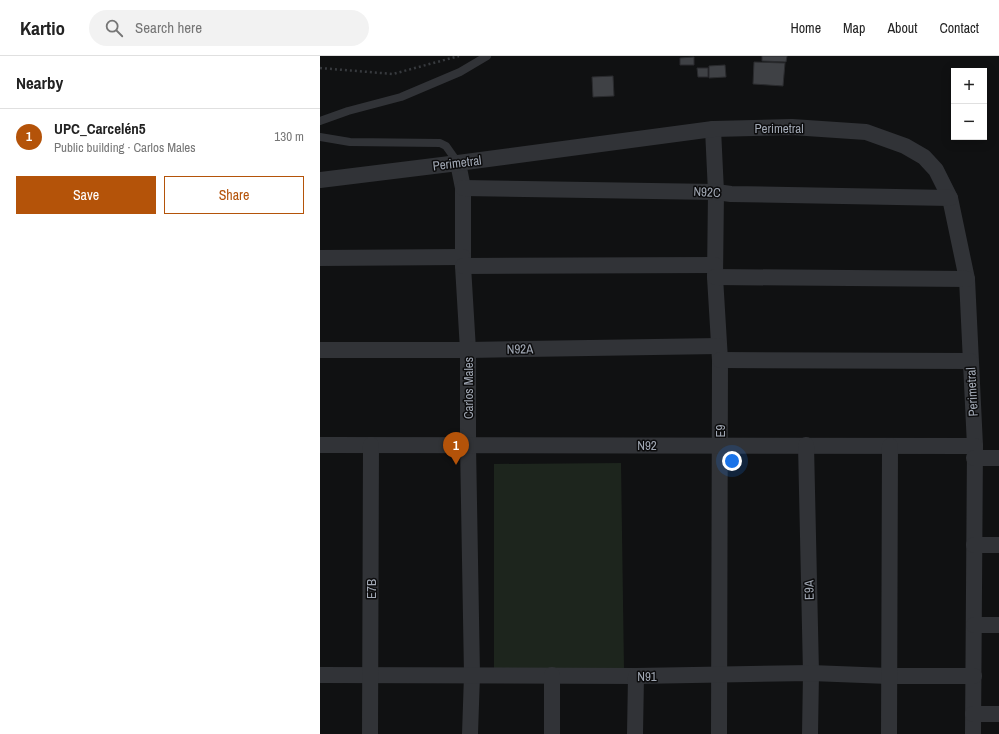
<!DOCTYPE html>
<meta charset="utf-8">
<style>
:root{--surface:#fff;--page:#f2f2f2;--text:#222;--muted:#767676;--line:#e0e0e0;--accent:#b45309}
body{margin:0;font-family:"Archivo Narrow",sans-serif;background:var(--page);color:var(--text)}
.controls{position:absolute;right:12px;top:12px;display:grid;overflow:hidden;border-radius:0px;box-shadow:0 2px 10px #0003}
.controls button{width:36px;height:36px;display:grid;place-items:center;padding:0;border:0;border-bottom:1px solid var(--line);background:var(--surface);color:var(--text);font:20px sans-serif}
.you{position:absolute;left:412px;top:405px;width:14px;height:14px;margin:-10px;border:3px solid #fff;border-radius:50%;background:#1a73e8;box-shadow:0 0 0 6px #1a73e833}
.badge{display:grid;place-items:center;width:26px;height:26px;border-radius:50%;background:var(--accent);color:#fff;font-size:13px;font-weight:700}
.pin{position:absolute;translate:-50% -33px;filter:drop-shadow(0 1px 2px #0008)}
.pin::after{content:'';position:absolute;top:21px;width:14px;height:12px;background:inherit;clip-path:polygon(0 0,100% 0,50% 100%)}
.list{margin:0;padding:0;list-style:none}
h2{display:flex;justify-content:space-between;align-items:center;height:52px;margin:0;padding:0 16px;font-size:17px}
h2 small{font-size:13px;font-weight:400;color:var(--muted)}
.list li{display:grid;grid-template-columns:26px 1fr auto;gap:12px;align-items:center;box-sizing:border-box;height:56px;padding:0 16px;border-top:1px solid var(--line)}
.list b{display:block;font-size:15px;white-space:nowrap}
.list p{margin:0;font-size:13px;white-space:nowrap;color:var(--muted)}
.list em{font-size:13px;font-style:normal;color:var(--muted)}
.actions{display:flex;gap:8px;padding:12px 16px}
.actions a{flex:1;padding:9px 0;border:1px solid var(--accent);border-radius:0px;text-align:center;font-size:14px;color:var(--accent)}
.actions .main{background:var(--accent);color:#fff}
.icon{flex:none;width:22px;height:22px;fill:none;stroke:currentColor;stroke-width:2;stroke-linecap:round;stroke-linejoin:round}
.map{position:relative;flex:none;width:679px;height:678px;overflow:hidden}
header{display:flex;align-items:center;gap:24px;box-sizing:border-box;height:56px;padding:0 20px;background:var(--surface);border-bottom:1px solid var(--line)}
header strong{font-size:19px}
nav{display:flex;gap:22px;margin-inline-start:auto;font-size:14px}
.search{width:280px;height:36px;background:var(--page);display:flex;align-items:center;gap:10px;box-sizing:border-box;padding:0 14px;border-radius:22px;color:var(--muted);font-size:15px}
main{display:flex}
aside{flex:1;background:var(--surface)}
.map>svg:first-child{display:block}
.green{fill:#1d251d}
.building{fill:#3f4145;stroke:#2a2b2e}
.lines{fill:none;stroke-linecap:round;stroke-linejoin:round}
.path{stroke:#373a3e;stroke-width:2.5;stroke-dasharray:2 3;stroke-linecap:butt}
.lane{stroke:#313337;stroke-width:8}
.street{stroke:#313337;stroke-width:16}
.labels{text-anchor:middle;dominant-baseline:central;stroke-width:3;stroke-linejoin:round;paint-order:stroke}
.street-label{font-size:13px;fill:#a1a8b4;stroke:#0c0c0d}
</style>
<header>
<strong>Kartio</strong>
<div class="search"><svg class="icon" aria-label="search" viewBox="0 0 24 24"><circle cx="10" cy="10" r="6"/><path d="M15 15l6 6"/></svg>Search here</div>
<nav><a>Home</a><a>Map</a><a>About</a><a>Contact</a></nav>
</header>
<main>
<aside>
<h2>Nearby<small></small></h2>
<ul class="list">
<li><span class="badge">1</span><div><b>UPC_Carcelén5</b><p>Public building · Carlos Males</p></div><em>130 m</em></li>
</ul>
<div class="actions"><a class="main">Save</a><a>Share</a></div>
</aside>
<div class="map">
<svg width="679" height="678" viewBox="0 0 679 678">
<rect width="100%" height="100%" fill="#101112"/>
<polygon class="green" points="301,407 304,614 174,613 174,408"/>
<g class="building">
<polygon points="442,0 467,0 466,6 442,5"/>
<polygon points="374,1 374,9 360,9 360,2"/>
<polygon points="434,6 465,7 463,30 433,28"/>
<polygon points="405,9 406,21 389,22 389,10"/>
<polygon points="377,12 388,12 388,21 378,21"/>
<polygon points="293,20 294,40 273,41 272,21"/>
</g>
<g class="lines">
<polyline class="path" points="0,12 73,18 139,0"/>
<g class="lane">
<polyline points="0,65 28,55 81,41 140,16 167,0"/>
<polyline points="0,81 30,86 120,87 126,90 138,107"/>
</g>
<g class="street">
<polyline points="393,73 396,136 395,221 400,304 399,678"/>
<polyline points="138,107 143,132 143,210 148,294 148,389 152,619 150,678"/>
<polyline points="0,124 138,107 393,73 472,71 546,76 585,90 604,101 616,114 630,142 647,223 655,390 653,678"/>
<polyline points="143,132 396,136 411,138 630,142"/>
<polyline points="0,202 143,201"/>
<polyline points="143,210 395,209"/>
<polyline points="395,221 647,223"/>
<polyline points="0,294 148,294 399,290"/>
<polyline points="400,304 650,305"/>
<polyline points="0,389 655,390"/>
<polyline points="486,389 491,617 490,678"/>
<polyline points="654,402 679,402"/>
<polyline points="654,489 679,489"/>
<polyline points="654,569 679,569"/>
<polyline points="0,619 316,620 491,617 569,620 654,620"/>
<polyline points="653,658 679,658"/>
<polyline points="50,678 51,389"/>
<polyline points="232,678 232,619"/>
<polyline points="315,678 316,620"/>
<polyline points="569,678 570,390"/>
</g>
</g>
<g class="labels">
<g class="street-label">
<text x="459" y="72">Perimetral</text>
<text transform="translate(137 107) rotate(-7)">Perimetral</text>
<text transform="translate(387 136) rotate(3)">N92C</text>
<text transform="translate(200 293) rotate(-1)">N92A</text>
<text transform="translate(148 332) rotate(-90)">Carlos Males</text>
<text transform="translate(652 336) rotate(-93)">Perimetral</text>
<text transform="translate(400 375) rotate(-90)">E9</text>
<text x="327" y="389">N92</text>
<text transform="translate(51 533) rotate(-90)">E7B</text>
<text transform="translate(489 534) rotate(-91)">E9A</text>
<text x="327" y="620">N91</text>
</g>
</g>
</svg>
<div class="controls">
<button>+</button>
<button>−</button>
</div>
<div class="you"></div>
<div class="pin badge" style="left:136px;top:409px">1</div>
</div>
</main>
